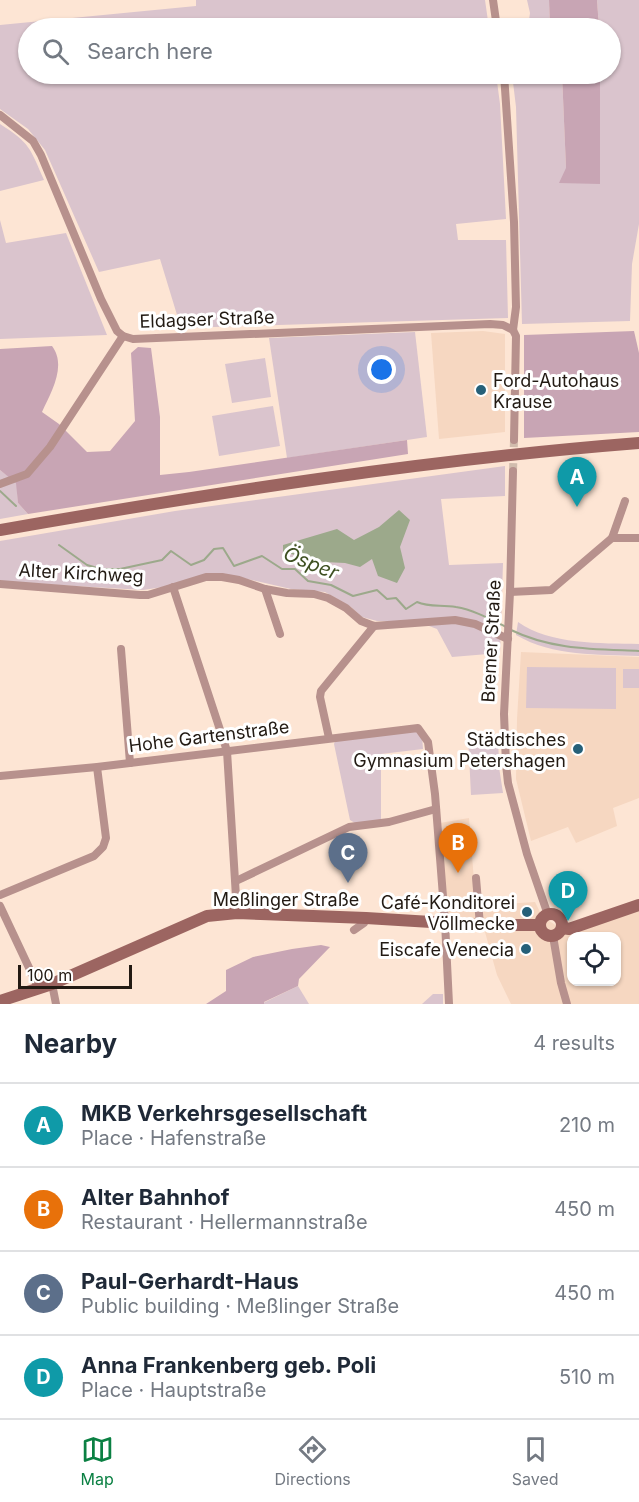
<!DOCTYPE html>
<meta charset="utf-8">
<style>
:root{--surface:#fff;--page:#f6f6f7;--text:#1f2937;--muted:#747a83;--line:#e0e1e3;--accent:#0b8043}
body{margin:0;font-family:Inter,sans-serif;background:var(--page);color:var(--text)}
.controls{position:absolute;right:18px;bottom:18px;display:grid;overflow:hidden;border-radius:12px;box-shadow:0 2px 4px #0004}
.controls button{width:54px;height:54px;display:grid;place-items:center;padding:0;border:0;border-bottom:2px solid var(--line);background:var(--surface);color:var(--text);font:30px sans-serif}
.scale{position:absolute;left:18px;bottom:15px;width:114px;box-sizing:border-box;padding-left:6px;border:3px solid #221a13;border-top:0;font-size:16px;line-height:21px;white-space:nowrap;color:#221a13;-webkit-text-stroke:4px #fff;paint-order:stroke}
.you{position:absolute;left:382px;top:370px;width:21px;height:21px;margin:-15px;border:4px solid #fff;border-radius:50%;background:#1a73e8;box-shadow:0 0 0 9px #1a73e833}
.badge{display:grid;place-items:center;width:39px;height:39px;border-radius:50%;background:var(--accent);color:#fff;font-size:20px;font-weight:700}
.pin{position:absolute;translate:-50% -50px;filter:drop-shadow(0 2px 3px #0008)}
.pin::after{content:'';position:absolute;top:32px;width:21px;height:18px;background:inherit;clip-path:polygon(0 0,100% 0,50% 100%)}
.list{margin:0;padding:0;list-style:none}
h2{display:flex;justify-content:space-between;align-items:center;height:78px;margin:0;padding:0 24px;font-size:26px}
h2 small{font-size:20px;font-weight:400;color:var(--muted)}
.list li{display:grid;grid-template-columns:39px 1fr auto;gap:18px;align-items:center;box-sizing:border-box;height:84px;padding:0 24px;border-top:2px solid var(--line)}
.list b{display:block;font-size:22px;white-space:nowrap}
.list p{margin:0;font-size:20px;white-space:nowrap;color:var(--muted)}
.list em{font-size:20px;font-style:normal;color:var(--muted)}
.icon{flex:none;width:33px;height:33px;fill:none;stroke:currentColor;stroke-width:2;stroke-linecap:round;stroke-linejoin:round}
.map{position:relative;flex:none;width:639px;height:1004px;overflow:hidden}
.search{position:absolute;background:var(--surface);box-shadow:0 2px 4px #0004;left:18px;right:18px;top:18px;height:66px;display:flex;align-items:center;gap:15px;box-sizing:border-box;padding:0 21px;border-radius:33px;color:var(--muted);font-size:22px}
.sheet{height:414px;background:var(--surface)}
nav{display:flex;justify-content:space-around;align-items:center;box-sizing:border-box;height:84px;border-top:2px solid var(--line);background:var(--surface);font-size:16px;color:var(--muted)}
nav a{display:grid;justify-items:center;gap:3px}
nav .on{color:var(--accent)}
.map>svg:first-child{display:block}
.built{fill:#f6d7c1;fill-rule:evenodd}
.green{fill:#dac4cd}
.forest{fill:#c8a5b4}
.water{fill:#9ca98b}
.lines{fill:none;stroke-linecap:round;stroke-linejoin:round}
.stream{stroke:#9ca98b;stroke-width:2}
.street-tunnel{stroke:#d1bcad;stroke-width:8;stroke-dasharray:8 4;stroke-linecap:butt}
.street{stroke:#b7918d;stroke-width:8}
.secondary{stroke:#9c6561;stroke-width:12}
.poi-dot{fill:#266079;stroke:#fff;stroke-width:2}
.labels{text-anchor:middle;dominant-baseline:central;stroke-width:6;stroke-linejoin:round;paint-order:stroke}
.street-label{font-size:18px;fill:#221a13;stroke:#fff}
.poi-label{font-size:18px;fill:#221a13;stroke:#fff;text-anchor:end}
.water-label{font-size:20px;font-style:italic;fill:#3e5021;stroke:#fff}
</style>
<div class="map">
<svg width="639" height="1004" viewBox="0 0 639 1004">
<rect width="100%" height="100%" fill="#fde5d4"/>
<g class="built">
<polygon points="483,331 505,334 505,432 439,439 431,333"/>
<polygon points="521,652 639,657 639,798 613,808 617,826 576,843 568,827 531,841 516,779 517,719"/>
<path d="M469 818 476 906 535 902 542 916 570 935 639 910V1004H511L497 975 485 932 476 921 450 919 447 913 440 823ZM572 936H616V982H572Z"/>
</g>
<g class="green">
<polygon points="196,0 485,0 489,28 28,28 28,74 496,74 500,104 506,219 456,224 458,240 506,240 508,318 181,328 160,259 99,272 45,150 28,129 0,109 0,25 196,6"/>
<polygon points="527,0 549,0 550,28 506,28 505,21 529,20 530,13"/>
<polygon points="597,0 639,0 639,224 632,264 630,321 522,324 516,107 512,74 562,74 566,168 600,184 600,74 610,74 610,28 599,28"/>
<path d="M0 124C30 143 30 148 44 180L0 191Z"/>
<polygon points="0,220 6,243 66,233 107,335 0,339"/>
<polygon points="415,332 427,437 287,458 269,338"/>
<polygon points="265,358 271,397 232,403 225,364"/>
<polygon points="273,406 280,446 219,456 212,416"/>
<polygon points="505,466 505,496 441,499 449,565 503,563 500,653 452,657 437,629 416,621 377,621 362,617 351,607 325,592 291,589 235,576 143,590 6,582 0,580 0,541 175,511"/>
<polygon points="0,470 17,483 18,503 28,514 0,519"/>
<path d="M518 622C550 645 601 643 639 644V656C597 654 554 657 516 635Z"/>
<polygon points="527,667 616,668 616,709 526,708"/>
<rect x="623" y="669" width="16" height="19"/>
<polygon points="417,731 422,736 423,749 381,754 381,820 355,823 350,820 334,744 335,741"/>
<polygon points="498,734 499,767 503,793 471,795 468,735"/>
<polygon points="298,986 309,1004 264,1004 263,1003"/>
<polygon points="433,994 443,994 443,1004 422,1004"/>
</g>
<g class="forest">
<polygon points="549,0 597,0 599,28 550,28"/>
<polygon points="562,74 600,74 600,184 559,183 566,168"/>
<polygon points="634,331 639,353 639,432 524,438 524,335"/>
<path d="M52 346C67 366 51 392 42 412L59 424 87 452 110 451 135 421 131 353 138 347 151 348 160 417V475L189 472 407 440 408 454 28 514 18 503 16 483 0 470V349Z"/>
<polygon points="321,945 330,947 299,979 298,986 264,1002 264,1004 206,1004 226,991 226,970 253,957 292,949"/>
</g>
<polygon class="water" points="399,510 410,520 400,547 405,568 397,583 378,576 372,559 360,567 345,563 324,562 283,552 283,545 337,529 354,540 379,527"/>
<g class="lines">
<g class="stream">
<polyline points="0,491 16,506"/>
<path d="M59 545 87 565 101 569H120L162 560 171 551 191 565 204 560 214 549 223 548 234 566 262 556 282 569H295L308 581 331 585 353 596 377 590 387 599 396 598 406 609 417 602C430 608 442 604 456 607 474 610 490 619 506 627"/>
<path d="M511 630C552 650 594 649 639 651"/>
</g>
<polyline class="street-tunnel" points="513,471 514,440"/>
<g class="street">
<polyline points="493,0 497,28"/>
<polyline points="504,74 514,222 516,307 513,330 516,336 514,440"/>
<polyline points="0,115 33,141 41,155 101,299 117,331 123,336 133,339 490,324 503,325 513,330"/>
<polyline points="513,471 510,592 504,714 506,764 508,783 527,854 548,915"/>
<polyline points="0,484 27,474 50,447 123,336"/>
<polyline points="612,538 625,501"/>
<polyline points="0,584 140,595 148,595 206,577 222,577 239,580 265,589 287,593 314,594 328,598 346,608 361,621 374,626 455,620 475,624 508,639"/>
<polyline points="173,587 227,751 237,913"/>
<polyline points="265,589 280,634"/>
<polyline points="510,592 551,590 612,538 639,538"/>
<polyline points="121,649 130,763"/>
<polyline points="329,738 320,697 321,691 374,626"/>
<polyline points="0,776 97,767 418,728 428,742 435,794 445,922 449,1004"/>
<polyline points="476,878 480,925"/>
<polyline points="236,881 349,827 389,822 436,809"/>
<polyline points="0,895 94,856 103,847 106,838 97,767"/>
<polyline points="0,906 39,989"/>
<polyline points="354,930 364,923 366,918"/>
<polyline points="553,936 561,983 567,1004"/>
<polyline points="52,984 56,1004"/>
</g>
<g class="secondary">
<path d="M0 530C212 493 424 460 639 443"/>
<circle cx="551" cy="925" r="11"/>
<polyline points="562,928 569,929 639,905"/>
<polyline points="0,1001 52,984 207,916 237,913 366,918 480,925 540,925"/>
</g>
</g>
<g class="poi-dot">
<circle cx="481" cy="390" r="6"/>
<circle cx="578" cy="749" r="6"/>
<circle cx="527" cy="912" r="6"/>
<circle cx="526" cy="949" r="6"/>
</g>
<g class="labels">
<g class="street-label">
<text transform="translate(207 319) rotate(-2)">Eldagser Straße</text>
<text transform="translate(81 573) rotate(3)">Alter Kirchweg</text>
<text transform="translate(491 641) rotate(-87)">Bremer Straße</text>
<text transform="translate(209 736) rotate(-7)">Hohe Gartenstraße</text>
<text x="286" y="899">Meßlinger Straße</text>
</g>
<g class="poi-label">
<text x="493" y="380" text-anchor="start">Ford-Autohaus<tspan x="493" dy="21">Krause</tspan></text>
<text x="566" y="739">Städtisches<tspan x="566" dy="21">Gymnasium Petershagen</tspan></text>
<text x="515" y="902">Café-Konditorei<tspan x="515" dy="21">Völlmecke</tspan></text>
<text x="514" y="949">Eiscafe Venecia</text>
</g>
<g class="water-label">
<text transform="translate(311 563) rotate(22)">Ösper</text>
</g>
</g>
</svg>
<div class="controls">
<button><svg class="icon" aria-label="locate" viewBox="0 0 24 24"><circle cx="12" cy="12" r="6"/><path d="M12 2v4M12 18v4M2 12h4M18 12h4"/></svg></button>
</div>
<div class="scale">100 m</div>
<div class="you"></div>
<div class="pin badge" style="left:577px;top:507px;background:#0f9aa8">A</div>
<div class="pin badge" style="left:458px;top:873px;background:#e8710a">B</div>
<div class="pin badge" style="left:348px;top:883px;background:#5c6f8a">C</div>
<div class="pin badge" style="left:568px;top:921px;background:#0f9aa8">D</div>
<div class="search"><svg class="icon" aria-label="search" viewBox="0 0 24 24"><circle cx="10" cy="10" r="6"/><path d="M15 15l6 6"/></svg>Search here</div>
</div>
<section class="sheet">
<h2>Nearby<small>4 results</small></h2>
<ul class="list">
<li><span class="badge" style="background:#0f9aa8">A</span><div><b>MKB Verkehrsgesellschaft</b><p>Place · Hafenstraße</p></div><em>210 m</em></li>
<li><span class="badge" style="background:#e8710a">B</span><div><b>Alter Bahnhof</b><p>Restaurant · Hellermannstraße</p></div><em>450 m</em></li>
<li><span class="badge" style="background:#5c6f8a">C</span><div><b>Paul-Gerhardt-Haus</b><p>Public building · Meßlinger Straße</p></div><em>450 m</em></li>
<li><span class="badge" style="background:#0f9aa8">D</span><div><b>Anna Frankenberg geb. Poli</b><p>Place · Hauptstraße</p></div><em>510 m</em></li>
</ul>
</section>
<nav>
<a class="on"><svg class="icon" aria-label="map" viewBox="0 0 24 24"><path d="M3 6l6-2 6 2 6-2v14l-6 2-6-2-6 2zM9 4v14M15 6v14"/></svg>Map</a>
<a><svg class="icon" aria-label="directions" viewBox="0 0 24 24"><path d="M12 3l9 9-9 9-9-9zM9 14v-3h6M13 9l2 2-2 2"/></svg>Directions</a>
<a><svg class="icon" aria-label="saved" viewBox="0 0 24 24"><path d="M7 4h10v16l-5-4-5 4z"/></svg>Saved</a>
</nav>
